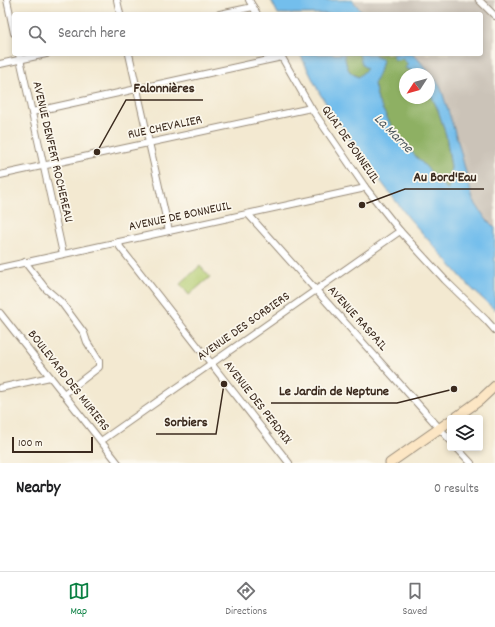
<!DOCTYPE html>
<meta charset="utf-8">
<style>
:root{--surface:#fff;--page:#f6f6f6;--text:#202124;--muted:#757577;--line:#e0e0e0;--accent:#0b8043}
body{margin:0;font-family:Dekko,sans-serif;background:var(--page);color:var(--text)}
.controls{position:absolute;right:12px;bottom:12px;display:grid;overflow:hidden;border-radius:4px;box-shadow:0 2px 6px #0003}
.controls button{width:36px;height:36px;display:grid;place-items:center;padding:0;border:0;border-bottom:1px solid var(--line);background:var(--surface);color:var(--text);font:20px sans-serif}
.compass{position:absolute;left:399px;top:68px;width:36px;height:36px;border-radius:50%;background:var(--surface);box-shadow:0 2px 6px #0003;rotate:234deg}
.scale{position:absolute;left:12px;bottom:10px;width:81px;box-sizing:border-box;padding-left:4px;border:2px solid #3b2a1e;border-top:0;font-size:11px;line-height:14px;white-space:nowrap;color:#3b2a1e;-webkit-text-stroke:3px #fbf7ec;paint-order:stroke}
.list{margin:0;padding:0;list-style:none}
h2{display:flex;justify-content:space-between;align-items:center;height:52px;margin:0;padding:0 16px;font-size:17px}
h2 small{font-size:13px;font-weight:400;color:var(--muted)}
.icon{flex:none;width:22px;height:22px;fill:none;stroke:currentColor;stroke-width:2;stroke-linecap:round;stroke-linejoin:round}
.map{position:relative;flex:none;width:495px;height:463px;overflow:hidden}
.search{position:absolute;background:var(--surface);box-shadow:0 2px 6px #0003;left:12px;right:12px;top:12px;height:44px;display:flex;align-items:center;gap:10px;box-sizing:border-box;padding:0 14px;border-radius:4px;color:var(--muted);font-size:15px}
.sheet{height:108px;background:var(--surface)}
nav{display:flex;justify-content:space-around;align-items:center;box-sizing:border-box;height:56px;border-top:1px solid var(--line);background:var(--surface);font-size:11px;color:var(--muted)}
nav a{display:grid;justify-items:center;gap:2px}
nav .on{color:var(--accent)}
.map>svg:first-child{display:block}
.industrial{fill:#cbc3b8}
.green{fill:#b3cc71;stroke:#777b48}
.forest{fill:#8eb063;stroke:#646d40}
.water{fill:#73beec;stroke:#577485}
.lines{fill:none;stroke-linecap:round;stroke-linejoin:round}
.minor-casing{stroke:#978a78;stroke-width:8}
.secondary-casing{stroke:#978a78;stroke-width:11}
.minor{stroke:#fff;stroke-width:6}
.secondary{stroke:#fce6c4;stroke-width:9}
.labels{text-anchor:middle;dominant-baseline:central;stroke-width:3.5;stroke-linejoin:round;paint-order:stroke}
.street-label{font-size:13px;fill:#3b2a1e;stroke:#fbf7ec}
.water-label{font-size:14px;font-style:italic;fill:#4c565c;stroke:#fbf7ec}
.leader{fill:none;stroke:#3b2a1e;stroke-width:1.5}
.callout-dot{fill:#3b2a1e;stroke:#fbf7ec;stroke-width:1.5}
.callout-label{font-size:14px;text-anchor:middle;font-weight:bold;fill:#3b2a1e;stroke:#fbf7ec;stroke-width:3.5;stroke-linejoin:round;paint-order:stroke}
</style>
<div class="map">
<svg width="495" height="463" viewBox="0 0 495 463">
<rect width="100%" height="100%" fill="#fbf7ec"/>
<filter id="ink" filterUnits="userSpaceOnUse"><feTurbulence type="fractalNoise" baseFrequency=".025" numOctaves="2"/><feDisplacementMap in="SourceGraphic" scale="8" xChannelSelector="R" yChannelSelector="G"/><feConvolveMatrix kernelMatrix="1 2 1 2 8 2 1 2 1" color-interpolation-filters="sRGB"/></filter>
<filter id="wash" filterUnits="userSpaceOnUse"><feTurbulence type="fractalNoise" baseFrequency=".012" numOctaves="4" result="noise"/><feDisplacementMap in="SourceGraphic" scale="16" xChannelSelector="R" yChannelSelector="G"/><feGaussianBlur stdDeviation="0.9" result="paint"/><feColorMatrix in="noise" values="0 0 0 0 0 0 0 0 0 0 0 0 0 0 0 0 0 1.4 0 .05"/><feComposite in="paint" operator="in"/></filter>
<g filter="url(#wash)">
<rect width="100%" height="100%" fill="#f3e9d1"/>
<polygon class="industrial" points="352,0 495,0 495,228 486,219 473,200 459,145 440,85 418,59 412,54 481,54 481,14 364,14"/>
<polygon class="green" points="200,266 210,277 189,295 180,284"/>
<g class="forest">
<path d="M344 54H359L367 69 359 77C346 71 347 67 344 54Z"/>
<polygon points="374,54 392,54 394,59 402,58 408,64 414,74 405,74 405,98 429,98 429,93 432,97 438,110 446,135 451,167 448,190 403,143 391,125 378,101 374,84 383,59 376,57"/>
</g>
<g class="water">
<polygon points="271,0 352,0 364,14 278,14"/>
<path d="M300 54H344C347 67 346 71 358 77L367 69 362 65 359 54H374L376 57 383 59 382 64 374 84 378 101 391 125 403 143 448 190 451 167 446 135 438 110 432 97 429 93V74H414L412 71 405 68 408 64 402 58 397 60 394 59 392 54H412L418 59 440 85 459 145 473 200 486 219 495 228V310L471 288 408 217 357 150 320 94Z"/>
</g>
</g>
<g filter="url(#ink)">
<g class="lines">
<defs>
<g id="minor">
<polyline points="7,0 14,33"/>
<polyline points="117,0 120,14"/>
<polyline points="249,0 257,14"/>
<polyline points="479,0 495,16"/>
<polyline points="220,14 253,7"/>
<polyline points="19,54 63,254"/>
<polyline points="129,54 169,231"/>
<polyline points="280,54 311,108 365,187 400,231 445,280 486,320 495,330"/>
<polyline points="0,64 46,54"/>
<polyline points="32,112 282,57"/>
<polyline points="0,175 311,108"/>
<polyline points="248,214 450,440"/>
<polyline points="119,242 120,247 289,463"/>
<polyline points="25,262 46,289 61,302 84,333 87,342 99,361 99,367 64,394"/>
<polyline points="0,268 361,189 365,187"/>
<polyline points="0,313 118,463"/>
<polyline points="0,388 50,377"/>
<polyline points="101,441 400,231"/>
<polyline points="457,448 471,463"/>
</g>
<g id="secondary">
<polyline points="455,418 480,400 495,386"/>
<polyline points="390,463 450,421"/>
</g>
</defs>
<use href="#minor" class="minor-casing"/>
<use href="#secondary" class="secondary-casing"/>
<use href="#minor" class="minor"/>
<use href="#secondary" class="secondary"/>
</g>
</g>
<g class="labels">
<g class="street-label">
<text transform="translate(165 128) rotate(-12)">RUE CHEVALIER</text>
<text transform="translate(350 145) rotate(55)">QUAI DE BONNEUIL</text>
<text transform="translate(52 152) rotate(77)">AVENUE DENFERT ROCHEREAU</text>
<text transform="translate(180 217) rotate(-12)">AVENUE DE BONNEUIL</text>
<text transform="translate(357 319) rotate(48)">AVENUE RASPAIL</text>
<text transform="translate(244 327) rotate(-35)">AVENUE DES SORBIERS</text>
<text transform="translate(68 381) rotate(52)">BOULEVARD DES MURIERS</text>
<text transform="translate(257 403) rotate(52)">AVENUE DES PERDRIX</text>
</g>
<g class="water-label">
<text transform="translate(393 134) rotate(45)">La Marne</text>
</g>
</g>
<path class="leader" d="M97 152L126 100H203M362 205L405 189H484M454 389L397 403H271M224 384L216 434H156"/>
<g class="callout-dot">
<circle cx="97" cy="152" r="4"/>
<circle cx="362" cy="205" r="4"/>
<circle cx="454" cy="389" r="4"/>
<circle cx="224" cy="384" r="4"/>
</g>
<g class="callout-label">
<text x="164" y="92">Falonnières</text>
<text x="445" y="181">Au Bord'Eau</text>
<text x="334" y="395">Le Jardin de Neptune</text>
<text x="186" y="426">Sorbiers</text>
</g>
</svg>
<div class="controls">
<button><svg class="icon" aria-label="layers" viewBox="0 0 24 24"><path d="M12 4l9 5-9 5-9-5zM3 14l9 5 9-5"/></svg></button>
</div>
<svg class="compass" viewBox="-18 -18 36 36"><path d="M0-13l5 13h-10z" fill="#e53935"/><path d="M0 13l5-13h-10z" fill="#757577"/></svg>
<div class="scale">100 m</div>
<div class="search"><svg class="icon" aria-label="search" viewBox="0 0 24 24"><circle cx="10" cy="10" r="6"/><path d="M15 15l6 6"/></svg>Search here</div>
</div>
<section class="sheet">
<h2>Nearby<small>0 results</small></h2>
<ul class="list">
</ul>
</section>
<nav>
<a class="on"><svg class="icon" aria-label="map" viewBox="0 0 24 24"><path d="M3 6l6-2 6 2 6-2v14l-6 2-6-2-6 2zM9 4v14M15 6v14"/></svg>Map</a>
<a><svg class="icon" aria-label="directions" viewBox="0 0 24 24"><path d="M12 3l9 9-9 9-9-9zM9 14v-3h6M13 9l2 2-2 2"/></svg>Directions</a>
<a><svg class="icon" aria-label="saved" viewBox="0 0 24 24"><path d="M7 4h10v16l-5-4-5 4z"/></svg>Saved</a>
</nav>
